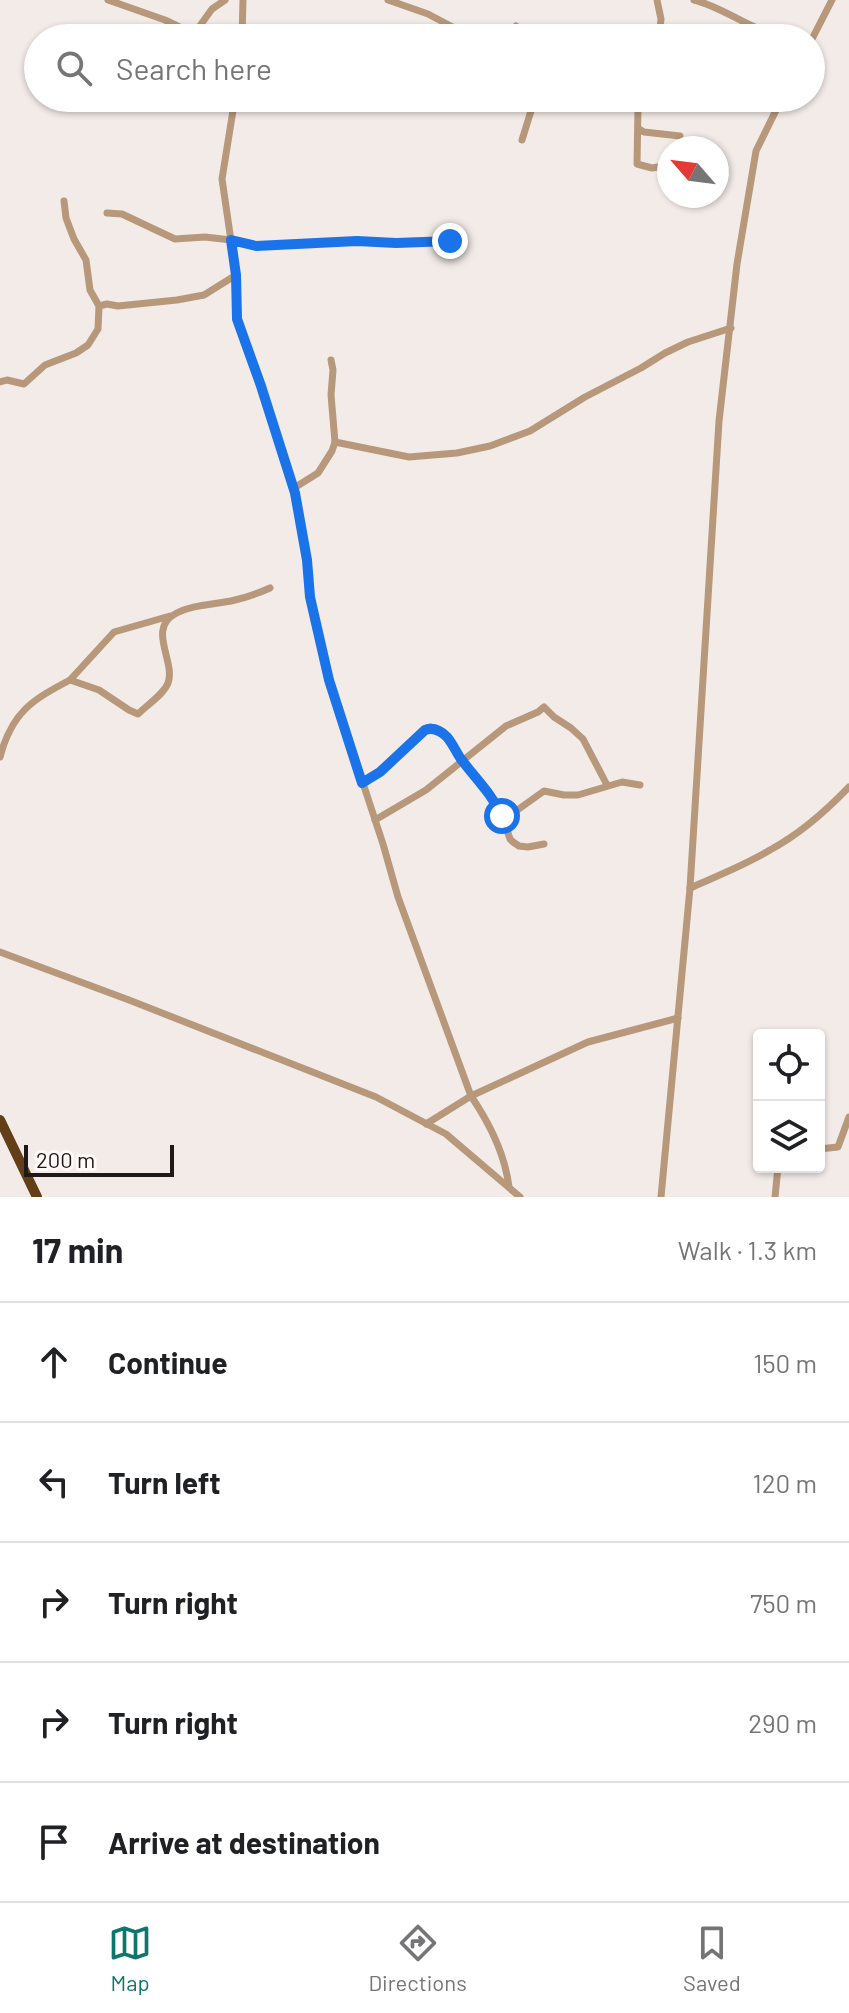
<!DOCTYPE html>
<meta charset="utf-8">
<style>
:root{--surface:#fff;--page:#f2f2f2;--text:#202124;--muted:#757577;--line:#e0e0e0;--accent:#0f766e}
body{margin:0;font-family:Barlow,sans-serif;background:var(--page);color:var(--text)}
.controls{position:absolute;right:24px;bottom:24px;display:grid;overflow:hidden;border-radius:8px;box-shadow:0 2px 6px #0004}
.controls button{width:72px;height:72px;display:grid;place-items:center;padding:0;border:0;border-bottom:2px solid var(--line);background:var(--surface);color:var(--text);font:40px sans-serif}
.compass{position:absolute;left:657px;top:136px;width:72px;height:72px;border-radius:50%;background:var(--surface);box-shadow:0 2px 6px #0004;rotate:298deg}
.scale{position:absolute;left:24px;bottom:20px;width:150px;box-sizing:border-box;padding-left:8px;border:4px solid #1d1a19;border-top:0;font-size:22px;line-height:28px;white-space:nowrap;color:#1d1a19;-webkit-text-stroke:6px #fff9f7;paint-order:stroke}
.stop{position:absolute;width:24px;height:24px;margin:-18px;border:6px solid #1a73e8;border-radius:50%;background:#fff}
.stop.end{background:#1a73e8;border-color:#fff;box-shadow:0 2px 8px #0008}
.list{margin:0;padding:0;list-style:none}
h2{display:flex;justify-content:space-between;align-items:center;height:104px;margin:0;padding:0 32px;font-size:34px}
h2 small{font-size:26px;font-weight:400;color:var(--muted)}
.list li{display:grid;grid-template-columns:52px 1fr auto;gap:24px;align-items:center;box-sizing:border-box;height:120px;padding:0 32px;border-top:2px solid var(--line)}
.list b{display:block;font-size:30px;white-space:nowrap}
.list em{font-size:26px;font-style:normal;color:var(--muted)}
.icon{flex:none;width:44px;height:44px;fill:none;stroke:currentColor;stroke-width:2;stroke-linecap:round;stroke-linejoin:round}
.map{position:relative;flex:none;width:849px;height:1197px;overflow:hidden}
.search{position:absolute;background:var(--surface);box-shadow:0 2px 6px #0004;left:24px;right:24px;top:24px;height:88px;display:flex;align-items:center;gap:20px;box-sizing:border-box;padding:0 28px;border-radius:44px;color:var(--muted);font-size:30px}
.sheet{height:704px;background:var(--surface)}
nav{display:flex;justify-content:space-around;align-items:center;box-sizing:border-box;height:112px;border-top:2px solid var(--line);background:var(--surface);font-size:22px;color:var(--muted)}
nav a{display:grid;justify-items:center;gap:4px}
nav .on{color:var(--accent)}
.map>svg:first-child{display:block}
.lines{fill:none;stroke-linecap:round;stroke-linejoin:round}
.minor{stroke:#b7987b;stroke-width:7}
.highway{stroke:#633e17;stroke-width:10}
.route{stroke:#1a73e8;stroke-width:10}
</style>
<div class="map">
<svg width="849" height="1197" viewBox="0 0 849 1197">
<rect width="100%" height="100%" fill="#f3ebe8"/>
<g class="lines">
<g class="minor">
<polyline points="108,0 165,20 194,34 212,9 225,0"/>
<polyline points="388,0 428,14 462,32 483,33 493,38"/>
<polyline points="657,0 661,19 659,38"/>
<path d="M694 0C718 6 737 20 759 29 768 32 775 33 783 38"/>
<polyline points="242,38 243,0"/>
<polyline points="506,38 516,26 526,38"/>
<polyline points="811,41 832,0"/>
<path d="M235 98 222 179 236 275 237 319 261 386 295 493 307 560 310 597 329 680 383 844 398 897 471 1096C490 1124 505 1154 509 1187"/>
<polyline points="641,98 638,107 637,164 652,168 658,167"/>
<polyline points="639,129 644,132 680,136"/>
<polyline points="522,140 535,98"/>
<polyline points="107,213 122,214 175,239 205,237 231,240 256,246 357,241 396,243 450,241"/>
<polyline points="99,306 107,304 118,306 177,300 204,295 236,275"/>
<polyline points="331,360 333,370 331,395 335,442"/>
<polyline points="0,382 7,380 24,384 45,365 76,353 88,345 98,329 99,306 90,290 86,260 74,239 66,218 64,201"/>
<polyline points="294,488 318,473 332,451 335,442 409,457 457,453 490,446 530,431 585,397 641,368 665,353 688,342 731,328"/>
<polyline points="70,680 114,632 170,616"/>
<path d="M0 757C12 712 32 700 70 680L99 690 129 710 138 714C147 705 164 694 168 683 176 662 147 629 175 614 193 604 215 605 235 600 247 597 259 593 270 588"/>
<polyline points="362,783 380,772 425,730 430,727 434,728 447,737 475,777 489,792 502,816 510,839 513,842 519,846 528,847 544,844"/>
<polyline points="516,811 544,791 564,795 578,795 622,782 640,785"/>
<polyline points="375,820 426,790 506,726 538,712 544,707 554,717 571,728 583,739 607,785"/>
<path d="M690 888C717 876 745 865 770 850 800 834 826 811 849 787"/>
<polyline points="0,952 129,1000 376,1097 446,1134 520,1197"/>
<polyline points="426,1124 471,1096 588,1042 678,1018"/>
<polyline points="819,1149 838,1147 849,1117"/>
<polyline points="661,1197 690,888 719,421 737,264 756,151 782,98"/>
<polyline points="775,1197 778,1167"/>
</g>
<polyline class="highway" points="0,1120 37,1197"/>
</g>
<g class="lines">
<path class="route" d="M450 241 396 243 357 241 256 246 231 240 236 275 237 319 261 386 295 493 307 560 310 597 329 680 362 783 380 772 425 730C433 727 441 731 447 737 453 744 456 752 461 759 475 778 492 794 502 816"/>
</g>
</svg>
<div class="controls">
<button><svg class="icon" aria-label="locate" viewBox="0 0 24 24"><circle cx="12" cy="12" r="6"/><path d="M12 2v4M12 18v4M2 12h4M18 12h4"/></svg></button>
<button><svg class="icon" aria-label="layers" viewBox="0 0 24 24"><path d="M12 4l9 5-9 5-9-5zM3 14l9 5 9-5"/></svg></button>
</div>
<svg class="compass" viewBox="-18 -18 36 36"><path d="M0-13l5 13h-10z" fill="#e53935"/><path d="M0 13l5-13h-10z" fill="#757577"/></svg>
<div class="scale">200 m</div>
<div class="stop" style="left:502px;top:816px"></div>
<div class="stop end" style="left:450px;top:241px"></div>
<div class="search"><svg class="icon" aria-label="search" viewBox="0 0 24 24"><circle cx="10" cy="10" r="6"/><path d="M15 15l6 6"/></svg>Search here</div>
</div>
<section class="sheet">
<h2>17 min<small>Walk · 1.3 km</small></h2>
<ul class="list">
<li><svg class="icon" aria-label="ahead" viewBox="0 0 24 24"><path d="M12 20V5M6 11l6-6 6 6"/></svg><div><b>Continue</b></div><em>150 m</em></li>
<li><svg class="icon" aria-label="left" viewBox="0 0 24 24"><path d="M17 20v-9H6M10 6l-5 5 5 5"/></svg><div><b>Turn left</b></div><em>120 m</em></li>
<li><svg class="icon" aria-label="right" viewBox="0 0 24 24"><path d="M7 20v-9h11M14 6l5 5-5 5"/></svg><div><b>Turn right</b></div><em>750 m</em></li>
<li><svg class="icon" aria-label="right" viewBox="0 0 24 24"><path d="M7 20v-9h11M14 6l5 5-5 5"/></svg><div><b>Turn right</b></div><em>290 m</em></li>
<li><svg class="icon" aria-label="arrive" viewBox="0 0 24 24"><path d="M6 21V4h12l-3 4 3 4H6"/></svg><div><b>Arrive at destination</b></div></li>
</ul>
</section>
<nav>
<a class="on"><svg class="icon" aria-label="map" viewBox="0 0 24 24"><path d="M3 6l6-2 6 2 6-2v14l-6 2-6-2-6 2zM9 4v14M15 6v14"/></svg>Map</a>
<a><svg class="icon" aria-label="directions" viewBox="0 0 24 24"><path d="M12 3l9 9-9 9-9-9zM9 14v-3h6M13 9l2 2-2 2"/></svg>Directions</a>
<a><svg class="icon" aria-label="saved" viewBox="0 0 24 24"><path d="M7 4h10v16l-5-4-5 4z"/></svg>Saved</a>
</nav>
